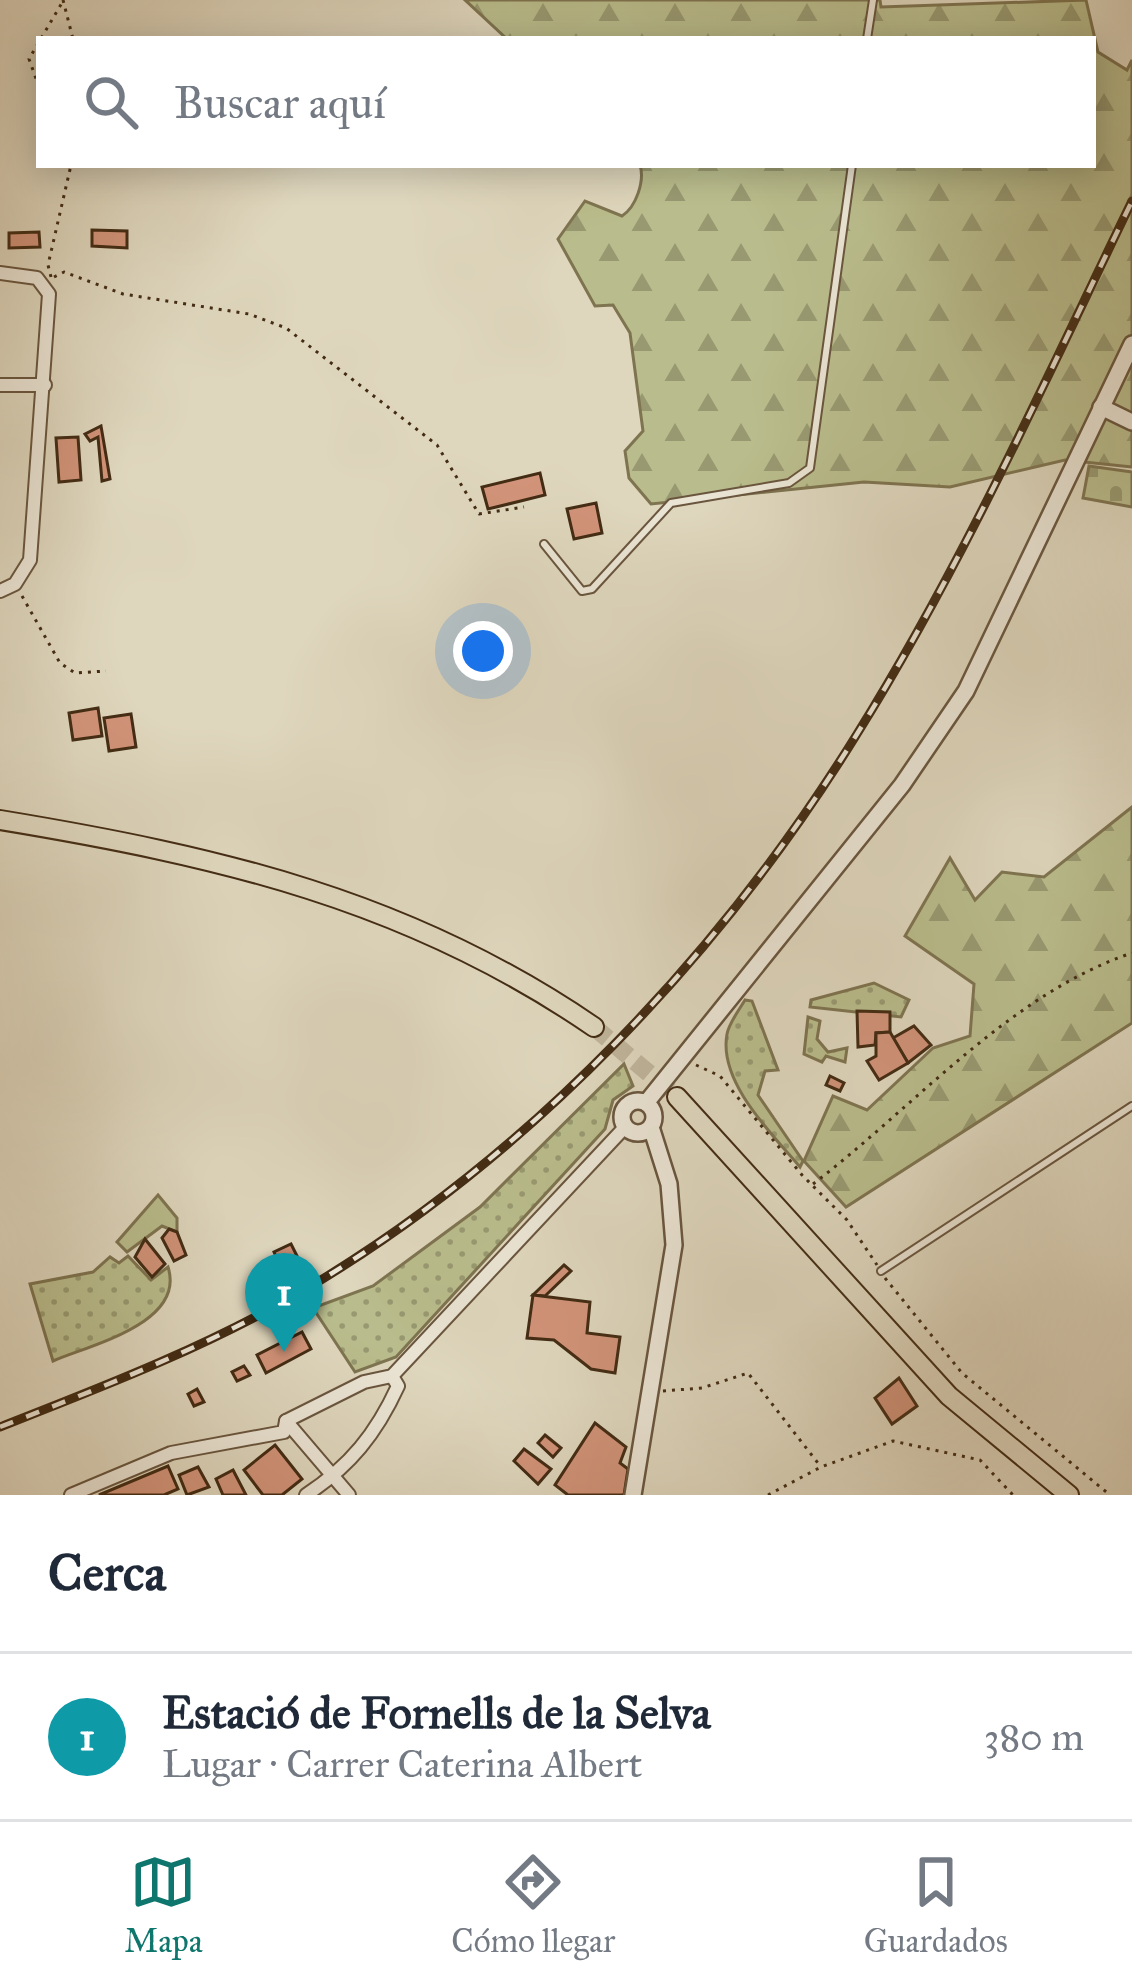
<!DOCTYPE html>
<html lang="es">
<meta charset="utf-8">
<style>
:root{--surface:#fff;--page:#f2f2f3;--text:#1f2937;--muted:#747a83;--line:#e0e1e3;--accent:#0f766e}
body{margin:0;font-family:"IM FELL Great Primer",serif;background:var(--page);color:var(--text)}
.you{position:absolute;left:483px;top:651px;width:42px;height:42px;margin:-30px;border:9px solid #fff;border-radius:50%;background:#1a73e8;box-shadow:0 0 0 18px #1a73e833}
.badge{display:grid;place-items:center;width:78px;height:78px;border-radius:50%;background:var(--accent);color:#fff;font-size:39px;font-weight:700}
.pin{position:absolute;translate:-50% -99px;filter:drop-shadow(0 3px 6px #0008)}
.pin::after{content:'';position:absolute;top:63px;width:42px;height:36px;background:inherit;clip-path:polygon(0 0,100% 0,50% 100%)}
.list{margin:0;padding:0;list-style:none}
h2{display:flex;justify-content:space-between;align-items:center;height:156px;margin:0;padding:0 48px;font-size:51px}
h2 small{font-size:39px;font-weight:400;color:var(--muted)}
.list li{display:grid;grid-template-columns:78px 1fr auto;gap:36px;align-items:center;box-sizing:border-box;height:168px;padding:0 48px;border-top:3px solid var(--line)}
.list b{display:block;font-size:45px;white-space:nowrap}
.list p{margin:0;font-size:39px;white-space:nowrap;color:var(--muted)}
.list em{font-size:39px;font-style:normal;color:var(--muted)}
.icon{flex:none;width:66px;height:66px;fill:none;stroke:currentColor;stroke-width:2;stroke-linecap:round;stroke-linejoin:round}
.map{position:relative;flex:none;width:1132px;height:1495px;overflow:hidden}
.search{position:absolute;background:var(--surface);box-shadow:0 6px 30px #0003;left:36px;right:36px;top:36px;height:132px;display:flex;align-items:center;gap:30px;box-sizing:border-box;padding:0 42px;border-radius:0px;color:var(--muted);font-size:45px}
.sheet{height:324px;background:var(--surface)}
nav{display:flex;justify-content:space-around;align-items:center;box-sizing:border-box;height:168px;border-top:3px solid var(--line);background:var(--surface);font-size:33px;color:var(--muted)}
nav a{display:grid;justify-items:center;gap:6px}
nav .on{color:var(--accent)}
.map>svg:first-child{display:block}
.grass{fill:url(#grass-dots);stroke:#7e7450;stroke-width:3}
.forest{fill:url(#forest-firs);stroke:#7e7450;stroke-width:3}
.cemetery{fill:url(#cemetery-stones);stroke:#7e7450;stroke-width:3}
.green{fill:#b9bc8c;stroke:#7e7450;stroke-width:3}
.building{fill:#d19379;stroke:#432c14;stroke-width:3}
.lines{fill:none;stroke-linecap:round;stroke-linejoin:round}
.trunk-tunnel{stroke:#bfb49b;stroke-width:18;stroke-dasharray:18 9;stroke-linecap:butt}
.service-casing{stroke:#6a563e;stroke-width:10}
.minor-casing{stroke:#6a563e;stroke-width:16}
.tertiary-casing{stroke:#6a563e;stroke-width:20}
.trunk-casing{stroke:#432c14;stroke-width:22}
.path{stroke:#432c14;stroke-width:3;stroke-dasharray:3 6;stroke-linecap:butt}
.service{stroke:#eae4d4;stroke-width:6}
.minor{stroke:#eae4d4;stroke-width:12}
.tertiary{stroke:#eae4d4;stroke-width:15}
.trunk{stroke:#ded6bd;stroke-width:18}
.rail-casing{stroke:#432c14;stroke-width:9}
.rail{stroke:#eae4d4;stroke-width:4.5;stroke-dasharray:14;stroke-linecap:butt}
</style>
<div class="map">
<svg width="1132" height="1495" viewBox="0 0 1132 1495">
<defs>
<pattern id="grass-dots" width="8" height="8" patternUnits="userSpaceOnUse" patternTransform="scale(3)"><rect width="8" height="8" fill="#b9bc8c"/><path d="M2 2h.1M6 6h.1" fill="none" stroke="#989971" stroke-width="1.8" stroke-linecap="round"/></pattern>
<pattern id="forest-firs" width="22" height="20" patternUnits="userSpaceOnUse" patternTransform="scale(3)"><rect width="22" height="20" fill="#b9bc8c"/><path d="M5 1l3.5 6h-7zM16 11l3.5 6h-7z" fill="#989971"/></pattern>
<pattern id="cemetery-stones" width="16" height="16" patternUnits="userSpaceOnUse" patternTransform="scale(3)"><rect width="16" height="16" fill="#b9bc8c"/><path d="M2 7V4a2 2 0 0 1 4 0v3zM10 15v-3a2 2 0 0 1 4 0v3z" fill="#989971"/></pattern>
</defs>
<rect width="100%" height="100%" fill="#ded6bd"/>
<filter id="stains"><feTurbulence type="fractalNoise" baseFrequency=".00167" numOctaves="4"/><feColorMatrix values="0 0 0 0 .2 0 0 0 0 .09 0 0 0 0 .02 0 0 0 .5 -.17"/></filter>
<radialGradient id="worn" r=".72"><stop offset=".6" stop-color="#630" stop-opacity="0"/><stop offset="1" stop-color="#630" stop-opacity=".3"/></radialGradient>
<g class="grass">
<polygon points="874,983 909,1000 901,1017 810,1007 811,1000"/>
<path d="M745 1000 752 1001 778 1070 765 1071 758 1095 803 1161 800 1167C772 1134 718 1082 727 1034 729 1023 739 1010 745 1000Z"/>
<polygon points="808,1017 820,1021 817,1039 828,1052 847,1048 845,1062 826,1056 822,1062 804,1054"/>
<polygon points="624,1064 633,1086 613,1100 605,1129 396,1357 355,1372 313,1308 373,1286 480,1207"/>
<path d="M128 1256 151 1280 168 1267C186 1323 90 1345 53 1361L30 1284 93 1272 110 1257 119 1263Z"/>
</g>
<g class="forest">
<path d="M465 0H880L881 7 1086 0 1098 52 1127 70 1132 60V467L1065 460 950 487 864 482 651 504 629 478 625 451 643 431 630 333 613 305 595 306 558 239 585 201 622 216C636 207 645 181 640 165H1093V39H507Z"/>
<polygon points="1132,807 1132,1023 846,1207 804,1161 833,1096 867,1110 933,1048 970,1036 974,984 905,936 950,858 975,900 1002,872 1044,877"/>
</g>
<polygon class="cemetery" points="1089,466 1132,472 1132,507 1083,498"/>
<polygon class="green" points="158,1195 177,1218 177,1232 162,1226 127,1252 117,1242"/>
<g class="building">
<polygon points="92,230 127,231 127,248 92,246"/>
<polygon points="39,232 40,247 9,248 9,233"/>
<polygon points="101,426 110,479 102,481 98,437 90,441 85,434"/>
<polygon points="78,437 81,480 59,482 56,438"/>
<polygon points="540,473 545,495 488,509 482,487"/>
<polygon points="596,503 602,533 574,539 567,509"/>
<polygon points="98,708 102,736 73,740 69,713"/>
<polygon points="131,714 136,747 109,751 104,718"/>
<polygon points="857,1011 890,1012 890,1032 876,1033 875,1045 858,1047"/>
<polygon points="914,1026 931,1045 908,1063 893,1038"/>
<polygon points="890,1032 908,1063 879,1080 867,1061 876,1056 876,1033"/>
<polygon points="830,1076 844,1083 840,1091 826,1085"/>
<polygon points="169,1229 177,1232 186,1255 174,1261 162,1238"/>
<polygon points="145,1239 165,1264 152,1277 135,1257"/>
<polygon points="291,1244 304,1270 287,1281 274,1252"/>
<polygon points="564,1265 571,1271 545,1296 533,1295"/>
<polygon points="533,1295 590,1302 587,1333 620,1337 615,1373 591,1369 554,1340 527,1338"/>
<polygon points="302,1332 311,1349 266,1373 257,1355"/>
<polygon points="244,1366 250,1375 237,1381 232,1372"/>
<polygon points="899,1378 917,1406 892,1424 875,1398"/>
<polygon points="197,1389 204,1402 194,1406 188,1394"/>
<polygon points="595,1423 626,1447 620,1463 628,1469 624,1495 568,1495 555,1485"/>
<polygon points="545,1435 561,1448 553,1457 538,1443"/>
<polygon points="275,1445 302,1479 282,1495 263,1495 244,1470"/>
<polygon points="524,1449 551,1469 538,1484 514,1461"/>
<polygon points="168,1466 178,1489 164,1495 99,1495"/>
<polygon points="198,1467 209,1487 187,1495 179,1475"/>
<polygon points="233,1470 246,1495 223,1495 216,1479"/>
</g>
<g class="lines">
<polyline class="trunk-tunnel" points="594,1027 677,1097"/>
<defs>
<g id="service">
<polyline points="867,39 873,0"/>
<polyline points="544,544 582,591 592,589 671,503 789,483 810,468 852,165"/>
<polyline points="881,1271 1132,1106"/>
</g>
<g id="minor">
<polyline points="0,273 37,278 49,294 30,560 15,584 0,591"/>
<polyline points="0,385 45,385"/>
<polyline points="286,1421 349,1495"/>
<polyline points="71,1495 171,1453 284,1432 286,1421 364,1382 392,1376 626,1126"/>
<path d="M306 1495C350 1466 376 1434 398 1386L392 1376"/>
</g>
<g id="tertiary">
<polyline points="1101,407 1132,422"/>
<circle cx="638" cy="1117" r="16"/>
<polyline points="646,1103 902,785 966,691 1132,344"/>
<polyline points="633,1495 674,1245 669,1184 651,1127"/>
</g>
<g id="trunk">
<path d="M0 820C218 856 409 900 594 1027"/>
<polyline points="677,1097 949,1396 1069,1495"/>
</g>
</defs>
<use href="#service" class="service-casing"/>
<use href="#minor" class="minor-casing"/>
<use href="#tertiary" class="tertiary-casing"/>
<use href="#trunk" class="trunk-casing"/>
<g class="path">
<polyline points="63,0 73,39"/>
<polyline points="39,87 29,59 63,1"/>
<polyline points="51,277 48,265 71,165"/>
<polyline points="54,277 64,272 123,294 249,314 286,328 437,445 479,514 524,507"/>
<polyline points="22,596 60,663 75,673 106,671"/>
<polyline points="696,1065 720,1076 802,1175 847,1220 877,1265"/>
<path d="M813 1184C913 1108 1011 993 1132 953"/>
<polyline points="885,1278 962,1373 1110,1495"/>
<polyline points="663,1391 702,1388 748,1373 821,1467"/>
<polyline points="768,1495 821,1467 893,1441 980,1460 1013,1495"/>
</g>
<use href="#service" class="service"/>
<use href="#minor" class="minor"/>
<use href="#tertiary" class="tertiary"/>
<use href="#trunk" class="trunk"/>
<defs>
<path id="rail" d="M0 1427C105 1386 209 1346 306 1289 530 1156 721 954 857 734 963 564 1045 381 1132 201"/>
</defs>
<use href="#rail" class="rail-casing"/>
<use href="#rail" class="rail"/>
</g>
<rect width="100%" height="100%" filter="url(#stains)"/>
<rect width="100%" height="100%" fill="url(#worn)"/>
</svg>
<div class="you"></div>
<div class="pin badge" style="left:284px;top:1352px;background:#0f9aa8">1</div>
<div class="search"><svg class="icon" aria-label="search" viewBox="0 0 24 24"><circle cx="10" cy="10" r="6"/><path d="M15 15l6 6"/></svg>Buscar aquí</div>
</div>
<section class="sheet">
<h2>Cerca<small></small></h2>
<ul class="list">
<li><span class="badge" style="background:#0f9aa8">1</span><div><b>Estació de Fornells de la Selva</b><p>Lugar · Carrer Caterina Albert</p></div><em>380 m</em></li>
</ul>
</section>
<nav>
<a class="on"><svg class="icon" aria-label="map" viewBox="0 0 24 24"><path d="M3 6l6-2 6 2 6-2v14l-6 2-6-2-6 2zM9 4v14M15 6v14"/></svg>Mapa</a>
<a><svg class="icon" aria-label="directions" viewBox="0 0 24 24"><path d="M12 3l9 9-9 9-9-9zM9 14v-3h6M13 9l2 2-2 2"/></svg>Cómo llegar</a>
<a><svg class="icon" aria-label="saved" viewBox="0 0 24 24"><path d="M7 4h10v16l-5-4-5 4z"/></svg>Guardados</a>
</nav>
